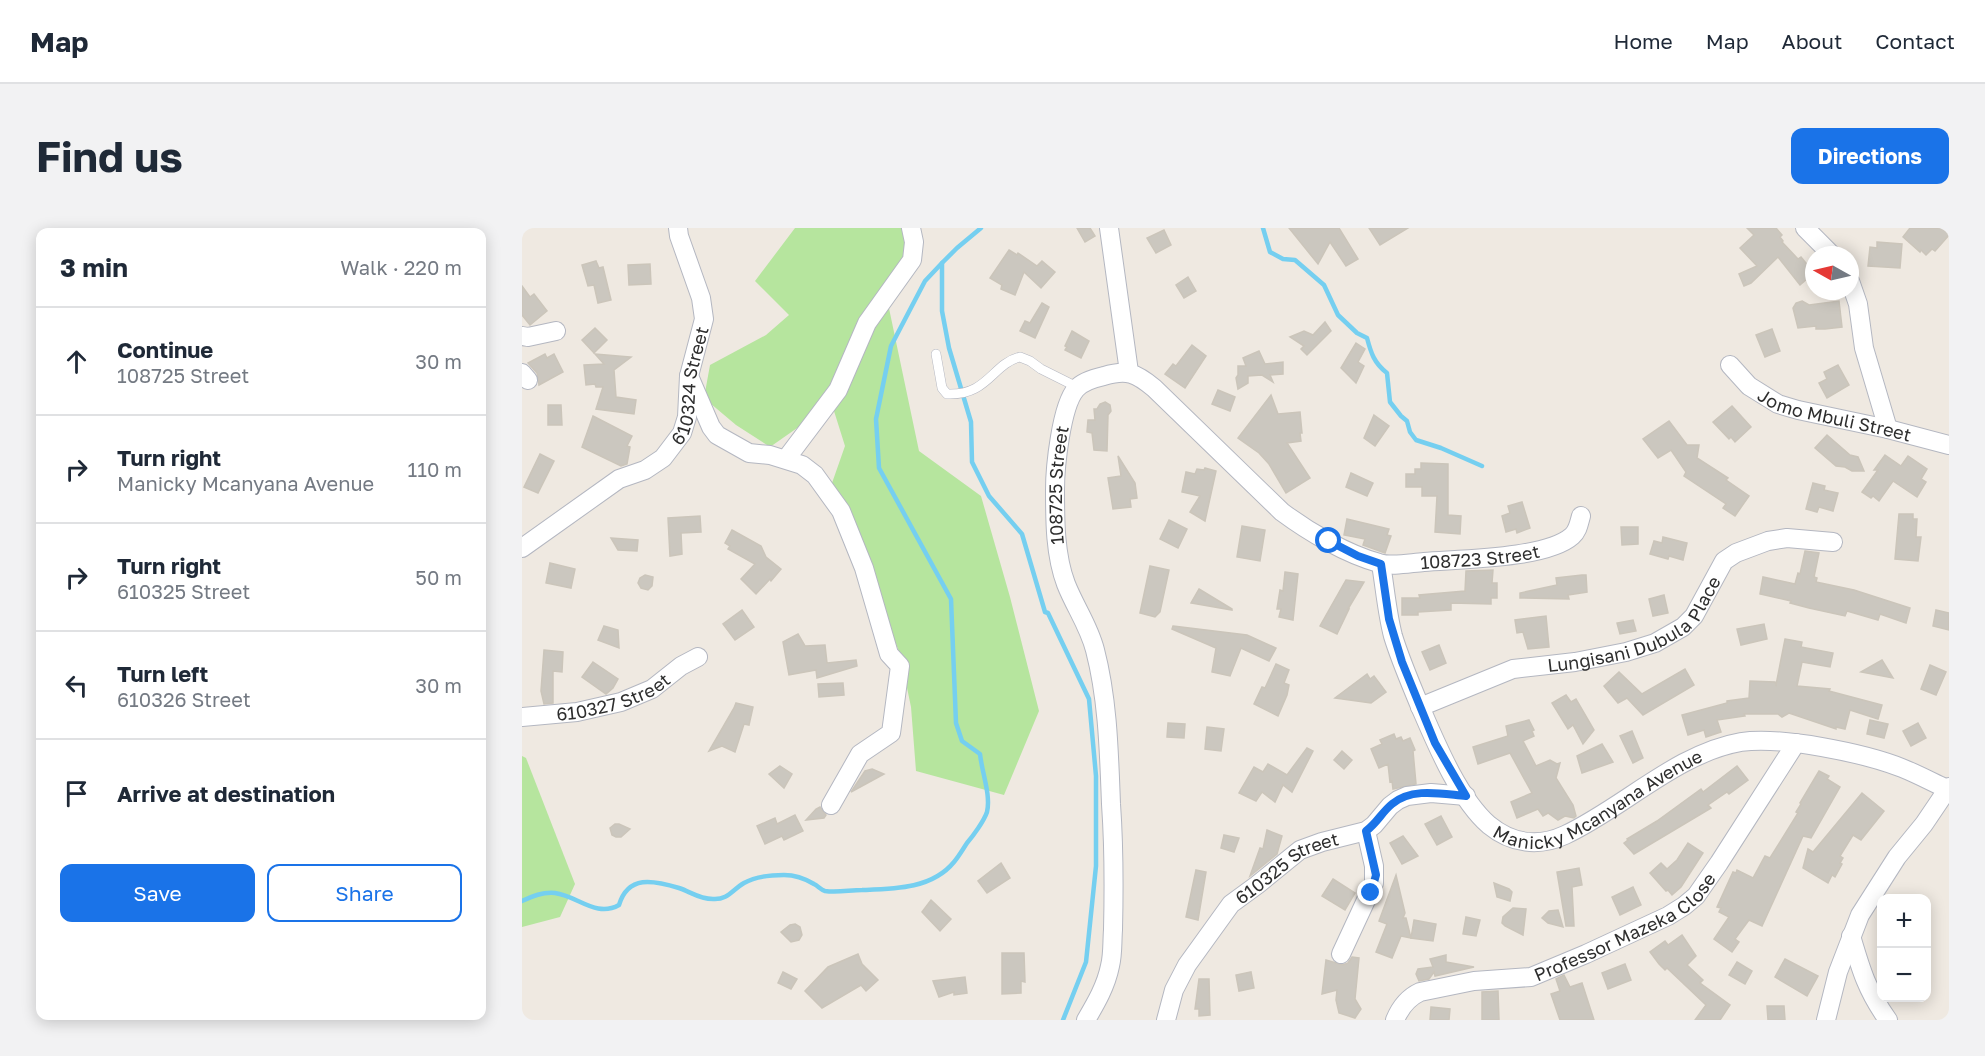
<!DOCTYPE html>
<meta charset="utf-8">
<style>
:root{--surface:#fff;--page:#f2f2f3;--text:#1f2937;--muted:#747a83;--line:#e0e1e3;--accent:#1a73e8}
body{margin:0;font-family:"Golos Text",sans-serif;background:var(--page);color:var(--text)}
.controls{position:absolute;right:18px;bottom:18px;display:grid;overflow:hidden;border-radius:12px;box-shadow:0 3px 15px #0003}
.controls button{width:54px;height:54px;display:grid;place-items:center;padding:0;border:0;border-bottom:2px solid var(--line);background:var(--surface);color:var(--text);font:30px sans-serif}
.compass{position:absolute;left:1283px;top:18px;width:54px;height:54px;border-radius:50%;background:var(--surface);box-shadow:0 3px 15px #0003;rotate:278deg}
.stop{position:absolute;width:18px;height:18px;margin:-14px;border:4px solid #1a73e8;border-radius:50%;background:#fff}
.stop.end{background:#1a73e8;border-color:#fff;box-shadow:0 2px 6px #0008}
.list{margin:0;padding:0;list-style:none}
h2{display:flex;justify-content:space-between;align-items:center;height:78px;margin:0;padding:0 24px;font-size:26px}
h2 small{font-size:20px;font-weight:400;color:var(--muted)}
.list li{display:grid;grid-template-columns:39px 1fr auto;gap:18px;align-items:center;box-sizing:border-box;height:108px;padding:0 24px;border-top:2px solid var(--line)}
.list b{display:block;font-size:22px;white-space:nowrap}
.list p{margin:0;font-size:20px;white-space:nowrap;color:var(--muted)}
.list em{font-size:20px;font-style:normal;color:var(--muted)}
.actions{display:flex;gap:12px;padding:18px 24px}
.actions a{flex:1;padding:14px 0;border:2px solid var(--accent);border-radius:12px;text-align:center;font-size:21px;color:var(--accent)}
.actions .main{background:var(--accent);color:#fff}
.icon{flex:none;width:33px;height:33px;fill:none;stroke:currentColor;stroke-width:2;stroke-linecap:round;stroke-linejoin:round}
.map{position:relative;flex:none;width:1427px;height:792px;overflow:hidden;border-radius:12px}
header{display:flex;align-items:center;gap:36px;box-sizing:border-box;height:84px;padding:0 30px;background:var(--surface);border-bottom:2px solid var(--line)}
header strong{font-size:28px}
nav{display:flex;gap:33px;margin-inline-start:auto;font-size:21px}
.intro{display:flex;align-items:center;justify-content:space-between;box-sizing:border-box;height:144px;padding:0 36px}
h1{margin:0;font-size:42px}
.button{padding:15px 27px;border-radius:12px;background:var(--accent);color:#fff;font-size:21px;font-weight:700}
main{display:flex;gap:36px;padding:0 36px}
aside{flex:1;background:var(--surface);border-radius:12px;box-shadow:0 3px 15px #0003}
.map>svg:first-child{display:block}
.green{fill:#b6e59e}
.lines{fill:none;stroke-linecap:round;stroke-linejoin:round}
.stream{stroke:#75cff0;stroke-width:4.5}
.building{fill:#cbc7bf;stroke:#cbc5ba;stroke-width:1.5}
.lane-casing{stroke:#b4b7c1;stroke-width:10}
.street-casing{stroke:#b4b7c1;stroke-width:20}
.lane{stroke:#fff;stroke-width:9}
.street{stroke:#fff;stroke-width:18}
.route{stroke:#1a73e8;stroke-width:8}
.labels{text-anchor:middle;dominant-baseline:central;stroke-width:4.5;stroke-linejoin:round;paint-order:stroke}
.street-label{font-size:18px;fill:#2e2e2e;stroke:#fff}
</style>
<header>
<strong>Map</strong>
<nav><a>Home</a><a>Map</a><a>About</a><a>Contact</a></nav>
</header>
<div class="intro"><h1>Find us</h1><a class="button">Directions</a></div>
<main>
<aside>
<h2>3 min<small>Walk · 220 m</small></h2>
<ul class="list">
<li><svg class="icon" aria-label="ahead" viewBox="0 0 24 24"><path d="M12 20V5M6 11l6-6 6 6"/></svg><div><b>Continue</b><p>108725 Street</p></div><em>30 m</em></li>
<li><svg class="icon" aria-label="right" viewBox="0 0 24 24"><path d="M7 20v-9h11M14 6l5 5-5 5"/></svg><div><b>Turn right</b><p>Manicky Mcanyana Avenue</p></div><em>110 m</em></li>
<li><svg class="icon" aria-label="right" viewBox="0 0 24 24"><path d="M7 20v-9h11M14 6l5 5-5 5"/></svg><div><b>Turn right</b><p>610325 Street</p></div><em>50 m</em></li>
<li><svg class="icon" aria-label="left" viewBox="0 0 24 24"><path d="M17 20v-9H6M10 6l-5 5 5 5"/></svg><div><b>Turn left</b><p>610326 Street</p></div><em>30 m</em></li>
<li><svg class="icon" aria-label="arrive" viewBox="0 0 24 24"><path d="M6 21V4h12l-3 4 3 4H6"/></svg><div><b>Arrive at destination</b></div></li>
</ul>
<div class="actions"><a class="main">Save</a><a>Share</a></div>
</aside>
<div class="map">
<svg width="1427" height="792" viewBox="0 0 1427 792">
<rect width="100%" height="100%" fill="#efe9e1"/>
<g class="green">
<polygon points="273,0 382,0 389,27 364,66 397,223 459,268 488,369 517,483 482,567 394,543 389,479 378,426 310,255 323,218 312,183 278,198 248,219 214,197 182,170 188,137 244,107 267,87 233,53"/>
<polygon points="0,528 4,530 53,656 38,689 0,699"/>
</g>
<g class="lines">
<g class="stream">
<polyline points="459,0 435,20 420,35 420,83 427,120 449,194 450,234 467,268 500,306 523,384 526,385 567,471 574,548 574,638 564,734 541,792"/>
<path d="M741 0 748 24 761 31 773 32 802 57 816 87 835 105 845 110C849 125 852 135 865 145L868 174 879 188 885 193 888 204 894 212 919 220 960 238"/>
<path d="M0 673C11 668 20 664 33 665 56 668 74 690 97 677 106 647 131 652 157 660 169 664 177 671 191 671 206 672 210 662 222 655 234 648 248 647 262 647 273 647 282 650 292 656 296 658 299 662 303 663 315 665 328 662 340 662 372 661 410 661 432 634 437 628 441 621 445 615 451 608 462 593 465 584 469 567 460 545 458 526L440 513 434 495 429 371 357 240 354 191 369 118 403 53 420 35"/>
</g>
</g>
<g class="building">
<polygon points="555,0 568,0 573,8 563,14"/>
<polygon points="767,0 817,0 836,31 824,38 808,14 796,36"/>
<polygon points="847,0 886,0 858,17"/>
<polygon points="1225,0 1254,0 1260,7 1258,9 1261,13 1260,14 1276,31 1279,29 1292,45 1278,57 1256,29 1229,55 1222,58 1217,46 1235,38 1218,20 1232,7"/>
<polygon points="1388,0 1427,0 1427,7 1413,23 1410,21 1404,27 1399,22 1398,24 1381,9"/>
<polygon points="642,2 649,17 634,25 625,10"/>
<polygon points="1355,14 1380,16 1378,40 1346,38 1348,19 1355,20"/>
<polygon points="487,22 495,27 496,25 515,38 520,33 533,44 519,60 502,44 493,67 479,61 480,57 468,50"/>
<polygon points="74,33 77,40 81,39 89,72 76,75 72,57 66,58 60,37"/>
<polygon points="128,36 129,56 107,57 106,37"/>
<polygon points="666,49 674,63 662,70 654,57"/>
<polygon points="0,58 8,69 12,66 25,83 8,97 0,87"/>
<polygon points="1280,73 1287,77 1317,73 1320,99 1303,101 1294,101 1294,98 1276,100 1271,80 1274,75"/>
<polygon points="520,75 527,79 513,110 498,103 503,93 508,95"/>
<polygon points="803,94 809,103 785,127 779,121 782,118 768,109 782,103 791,107"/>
<polygon points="73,100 85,112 72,125 60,112"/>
<polygon points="1250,101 1258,123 1243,129 1234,107"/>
<polygon points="550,103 567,113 559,130 543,122 545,119 543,118"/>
<polygon points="834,115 843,121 836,134 842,138 834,155 819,140"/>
<polygon points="670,117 684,128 663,160 643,146 651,136 654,138"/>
<polygon points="737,123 743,136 761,134 761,146 748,147 751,154 740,147 726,148 726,155 716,161 714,150 716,147 716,138 724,138 721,130"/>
<polygon points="23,126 25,130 32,126 41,144 17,157 15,145 6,135"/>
<polygon points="73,126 109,129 92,142 94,169 114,172 112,186 74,181 81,159 74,159 73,156 64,157 62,137 82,136"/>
<polygon points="1316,137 1327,157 1305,170 1297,155 1305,151 1302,144"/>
<polygon points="696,162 713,169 708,183 690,176"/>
<polygon points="749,167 756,186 778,184 780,205 778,205 779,213 765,215 788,250 764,265 747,236 737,225 716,210"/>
<polygon points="583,174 588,177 589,183 586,187 585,223 572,222 570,205 565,204 566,192 573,192 572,181 575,181 578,176"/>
<polygon points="26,177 39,177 40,197 26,197"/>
<polygon points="1210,178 1229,199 1213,214 1209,209 1207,211 1191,194"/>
<polygon points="852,187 867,198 853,218 842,210"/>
<polygon points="71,188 110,208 105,218 108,219 105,236 99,238 60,219"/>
<polygon points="1147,193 1165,217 1177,217 1175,230 1206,250 1204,252 1227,268 1213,288 1201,280 1204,276 1162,248 1164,244 1149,222 1136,230 1121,211"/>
<polygon points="1305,207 1328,227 1336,229 1342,243 1330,243 1323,239 1314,238 1293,220"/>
<polygon points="18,226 32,233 16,265 2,259"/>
<polygon points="1363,227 1379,238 1386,228 1405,241 1399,251 1404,254 1395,269 1371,253 1357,273 1351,268 1349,270 1340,264 1356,242 1352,242"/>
<polygon points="596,228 613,255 615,270 608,271 609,279 591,281 586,250 599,248"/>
<polygon points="899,235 926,236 926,287 939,288 938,306 913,304 915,268 900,268 900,259 884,259 884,246 893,246 893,241 899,241"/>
<polygon points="683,240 694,243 683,293 668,284 678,268 660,264 664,244 673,246 675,241 682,242"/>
<polygon points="829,245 851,255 845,268 824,259"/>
<polygon points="1291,255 1303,258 1302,262 1316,265 1311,283 1297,279 1295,284 1284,281"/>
<polygon points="1000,274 1008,300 995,305 994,301 984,304 980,288 988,285 986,278"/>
<polygon points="1377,286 1391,286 1391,291 1395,291 1394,309 1399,309 1396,333 1373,331"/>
<polygon points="178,288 179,304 159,305 160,326 148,328 146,290"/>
<polygon points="825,291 867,301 865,307 869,308 863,325 841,317 843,311 822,307"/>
<polygon points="647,292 665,301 656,320 638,311"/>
<polygon points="720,298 743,302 738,333 715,329"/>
<polygon points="1099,299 1116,299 1116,316 1100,317"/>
<polygon points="210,302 239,318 244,329 259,341 249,353 248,351 234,366 219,351 233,336 206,321 208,318 203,315"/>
<polygon points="1141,309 1165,315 1161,332 1147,328 1146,331 1128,326 1132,313 1140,315"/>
<polygon points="89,310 116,312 115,323 96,322"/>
<polygon points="1283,323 1297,325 1292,349 1295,350 1294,354 1332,362 1388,380 1384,395 1358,386 1356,392 1325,383 1323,388 1287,380 1268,375 1269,373 1238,366 1241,349 1273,356 1276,345 1278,346"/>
<polygon points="28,335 53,341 49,360 24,355"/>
<polygon points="628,338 647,342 638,384 633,389 618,385"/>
<polygon points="971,342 970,355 975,355 975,370 969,370 969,376 929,375 929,382 896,384 896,387 880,387 880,370 898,370 897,367 943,363 944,343"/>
<polygon points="763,344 776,346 771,392 757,389 759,381 755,381 758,362 761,363"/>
<polygon points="123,347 131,349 130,358 126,362 119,360 116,355 118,350"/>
<polygon points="1060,347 1064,347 1065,364 1046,367 1047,371 998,370 998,365 1035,357 1034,350"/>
<polygon points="824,352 842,354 826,381 827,381 815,406 798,398"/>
<polygon points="677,361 710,381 710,382 669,375"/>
<polygon points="1142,367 1146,385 1131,388 1127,371"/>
<polygon points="220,382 232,399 213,412 201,396"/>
<polygon points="1414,382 1427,385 1427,402 1411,398"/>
<polygon points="1024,388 1027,419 1006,421 1001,404 995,405 993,392"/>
<polygon points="1111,392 1114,403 1098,406 1095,395"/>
<polygon points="1242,396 1245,411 1219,417 1215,401"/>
<polygon points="82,398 96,402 97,420 76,412"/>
<polygon points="651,398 725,407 754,420 747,433 719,420 708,448 690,444 694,420 650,401"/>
<polygon points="276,406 283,418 303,417 305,435 334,432 335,438 295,450 294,442 267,447 261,414"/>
<polygon points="1263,411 1280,414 1279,419 1311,425 1308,439 1280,434 1275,458 1308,461 1307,463 1360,477 1356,491 1328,482 1323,501 1314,499 1314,501 1267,485 1260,489 1256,486 1222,486 1223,488 1195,492 1199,504 1184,509 1182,502 1166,507 1160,487 1205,475 1205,473 1227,470 1228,453 1253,454 1254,457"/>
<polygon points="917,417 924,435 908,442 900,424"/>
<polygon points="22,422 41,424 40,444 31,443 31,475 22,476 19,463"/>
<polygon points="1360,432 1371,450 1339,444"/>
<polygon points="71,434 96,451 91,460 84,466 60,449"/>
<polygon points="754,436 767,442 762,455 767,457 765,467 756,488 732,476 740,459 743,460"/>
<polygon points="1408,437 1424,444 1414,467 1399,461"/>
<polygon points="1163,441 1172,457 1121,487 1105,470 1096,475 1082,458 1097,444 1120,466"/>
<polygon points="845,446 848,451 852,448 864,464 849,475 813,470"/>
<polygon points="321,455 322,467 297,469 296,456"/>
<polygon points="1044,467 1049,474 1054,471 1072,502 1061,516 1051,497 1046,501 1030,475"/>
<polygon points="214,475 231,479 227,497 222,496 213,524 200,518 187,523 212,480"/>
<polygon points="1007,492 1012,502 1010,503 1012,508 1001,513 1014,538 1028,532 1035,536 1038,535 1034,550 1051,577 1054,588 1052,590 1043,588 1036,592 1026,585 1021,588 1016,581 995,590 989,574 1010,565 988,525 956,536 951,519 986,508 984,498"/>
<polygon points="1348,492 1366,496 1362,510 1345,506"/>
<polygon points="646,495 663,496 662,510 645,509"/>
<polygon points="1396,495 1404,510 1389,518 1381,503"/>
<polygon points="685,499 702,501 699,523 683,521"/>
<polygon points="1110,503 1121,530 1111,535 1098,508"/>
<polygon points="872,506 874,511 879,509 881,513 888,510 893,522 891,523 894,556 871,561 870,553 868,554 866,536 857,540 849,521 860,516 858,512"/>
<polygon points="1080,516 1091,534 1060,545 1055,528"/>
<polygon points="785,520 791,523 770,564 761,557 753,574 740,564 734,573 717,565 732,539 741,544 746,536 765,547"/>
<polygon points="820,523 830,532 822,541 812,532"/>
<polygon points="258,538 270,546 262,560 247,546"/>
<polygon points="1215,538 1226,552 1207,566 1205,564 1186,577 1189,580 1112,626 1102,615 1106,612 1105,611 1135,593 1179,561 1181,564"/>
<polygon points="350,541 362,546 329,564 343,543"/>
<polygon points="1297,543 1307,548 1305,551 1318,559 1289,610 1281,608 1240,698 1227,692 1213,711 1217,714 1210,724 1192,711 1207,689 1197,684 1199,680 1195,679 1211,644 1214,645 1215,642 1231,650 1243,628 1248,630 1276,585 1274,584 1279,576 1278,575"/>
<polygon points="1340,565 1362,583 1339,612 1331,607 1318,628 1321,630 1318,635 1320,636 1313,649 1310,647 1306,655 1281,640 1286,621 1291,624"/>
<polygon points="298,579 304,587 302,590 284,592 294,581"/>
<polygon points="273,587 281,603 262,612 260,608 243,616 235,598 253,590 255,596"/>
<polygon points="919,588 930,609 915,617 903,596"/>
<polygon points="93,596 97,596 108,601 99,609 94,609 90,607 88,600"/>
<polygon points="745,602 760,608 755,626 728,648 738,620 741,621"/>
<polygon points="702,607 717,610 712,624 699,620"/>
<polygon points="881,608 896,628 880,636 868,615"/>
<polygon points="1166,615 1181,625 1159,659 1150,667 1146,662 1144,663 1128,645 1139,635 1145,641 1155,632"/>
<polygon points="479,635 488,650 465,665 456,653"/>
<polygon points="1057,640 1060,657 1050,659 1052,698 1044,698 1035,644"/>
<polygon points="674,642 684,644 676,692 664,689"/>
<polygon points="874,647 883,685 881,690 884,690 889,710 879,708 870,730 854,724 865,696 857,693"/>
<polygon points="811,651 833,665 823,682 800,668"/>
<polygon points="972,655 987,661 990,664 988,673 975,669"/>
<polygon points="1111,659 1119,677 1098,687 1090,669"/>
<polygon points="409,672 429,691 418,703 400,684"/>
<polygon points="991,680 1004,681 1001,707 983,698 980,695 981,689"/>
<polygon points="1036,682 1041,699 1026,695 1020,690 1027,683"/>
<polygon points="944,689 958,692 954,708 941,706"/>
<polygon points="892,692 914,696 911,713 889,710"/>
<polygon points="273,696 278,699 280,707 277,712 269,714 259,704 268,697"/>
<polygon points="1160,707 1174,728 1165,737 1181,752 1178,755 1208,777 1198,792 1173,792 1184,777 1145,740 1143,742 1137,736 1128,724 1143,713 1146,717"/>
<polygon points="480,725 502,725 503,754 499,753 499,765 480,766"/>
<polygon points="336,726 340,736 356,752 344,763 339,757 300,780 283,763 306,739"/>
<polygon points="924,727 924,734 952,739 913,748 912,744 907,751 897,753 894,746 896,741 911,739 908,731"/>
<polygon points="830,729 837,730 833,771 839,781 833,790 817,785 814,772 815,762 800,766 804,732 821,737 826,735"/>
<polygon points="1263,731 1296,748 1285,768 1253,749"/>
<polygon points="1215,734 1230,743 1223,756 1207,747"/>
<polygon points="1103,736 1109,752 1086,761 1080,745"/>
<polygon points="261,744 275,751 269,761 256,755"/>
<polygon points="729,744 732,760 717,763 714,747"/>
<polygon points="1042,747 1048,759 1060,755 1072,792 1038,792 1029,766 1038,763 1034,751"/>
<polygon points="443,749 445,765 432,767 432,764 417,769 411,753"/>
<polygon points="677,751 687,751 688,787 677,788 677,781 673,781"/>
<polygon points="976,763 977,792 960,792 960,764"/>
<polygon points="1245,778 1262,778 1263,792 1246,792"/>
<polygon points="909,779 928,781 927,792 908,792"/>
</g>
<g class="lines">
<defs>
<path id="lane" d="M414 126 420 160 425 166C466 168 470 136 498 129L508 133 519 141 555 159"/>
<g id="street">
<polyline points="587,0 607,144"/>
<polyline points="1283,0 1310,27"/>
<polyline points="1328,53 1336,76 1342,120 1366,201"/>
<polyline points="0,108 6,109 34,103"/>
<path id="s1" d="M1208 137 1227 158 1256 176 1276 182 1366 201 1427 217"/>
<polyline points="0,145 6,152"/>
<polyline points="167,148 189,199 195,207 227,225 248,227 280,237 293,247 319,283 342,340 367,426 378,438 369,505 338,526 309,577"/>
<polyline points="264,231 316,162 345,95 390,32 392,14 389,0"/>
<path id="s2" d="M0 320 97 251 123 242 141 230 160 205 165 189 167 148 182 91 179 70 157 8 156 0"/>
<path id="s3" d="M859 336C863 360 865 385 871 408 878 431 888 454 897 476 913 513 936 570 967 597 990 616 1017 619 1043 607 1101 580 1155 525 1219 514 1259 508 1342 525 1380 540 1395 546 1410 554 1425 561"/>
<path id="s4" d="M898 479 991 441 1053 434 1104 424 1133 415 1161 399 1172 388 1202 333 1214 325 1246 313 1265 310 1311 314"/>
<path id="s5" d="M0 489 55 484 99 474 130 461 159 438 176 429"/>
<path d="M1329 708C1339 742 1345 763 1366 792"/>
<polyline points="819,726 852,655 852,638 844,603"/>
<path id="s6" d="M564 792C574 775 584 758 588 738 591 726 590 715 591 702 592 660 592 618 589 576 587 525 586 472 573 422 567 398 553 379 544 356 533 327 533 293 533 262 533 240 539 178 554 161 560 154 573 150 582 148 605 141 614 145 632 160L760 284C787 304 824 326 857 335 870 339 888 335 902 334 937 331 1024 331 1050 308 1056 303 1057 295 1059 288"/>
<path id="s7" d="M644 792 652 762 665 737 709 676 735 657 778 622 800 614 844 603 852 597 868 578 876 572 885 568 909 565 944 568"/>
<path id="s8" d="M873 792C878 780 885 770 898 764L952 753 1009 749 1064 726 1146 688 1162 678 1174 668 1197 635 1274 515"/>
<polyline points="1304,792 1316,744 1338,687 1375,629 1402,596 1427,559"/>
</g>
</defs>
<use href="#lane" class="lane-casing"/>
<use href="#street" class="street-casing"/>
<use href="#lane" class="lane"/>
<use href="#street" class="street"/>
</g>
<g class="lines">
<path class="route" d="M807 313 836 328 859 336 867 391 880 434 913 515 944 568C920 566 890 559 870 576 860 584 855 595 844 603L854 647 849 665"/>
</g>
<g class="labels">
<g class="street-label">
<text stroke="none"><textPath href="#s2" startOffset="248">610324 Street</textPath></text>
<text stroke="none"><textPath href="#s1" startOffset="120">Jomo Mbuli Street</textPath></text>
<text stroke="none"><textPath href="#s6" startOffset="549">108725 Street</textPath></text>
<text stroke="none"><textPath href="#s6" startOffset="1124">108723 Street</textPath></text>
<text stroke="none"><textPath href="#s4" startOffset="236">Lungisani Dubula Place</textPath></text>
<text stroke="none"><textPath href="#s5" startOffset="94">610327 Street</textPath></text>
<text stroke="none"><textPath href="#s3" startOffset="410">Manicky Mcanyana Avenue</textPath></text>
<text stroke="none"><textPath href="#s7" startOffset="202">610325 Street</textPath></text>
<text stroke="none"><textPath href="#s8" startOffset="258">Professor Mazeka Close</textPath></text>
</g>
</g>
</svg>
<div class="controls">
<button>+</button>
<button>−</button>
</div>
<svg class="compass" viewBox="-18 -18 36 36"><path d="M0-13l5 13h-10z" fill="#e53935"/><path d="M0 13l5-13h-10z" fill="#747a83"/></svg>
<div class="stop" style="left:807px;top:313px"></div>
<div class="stop end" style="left:849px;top:665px"></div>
</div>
</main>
